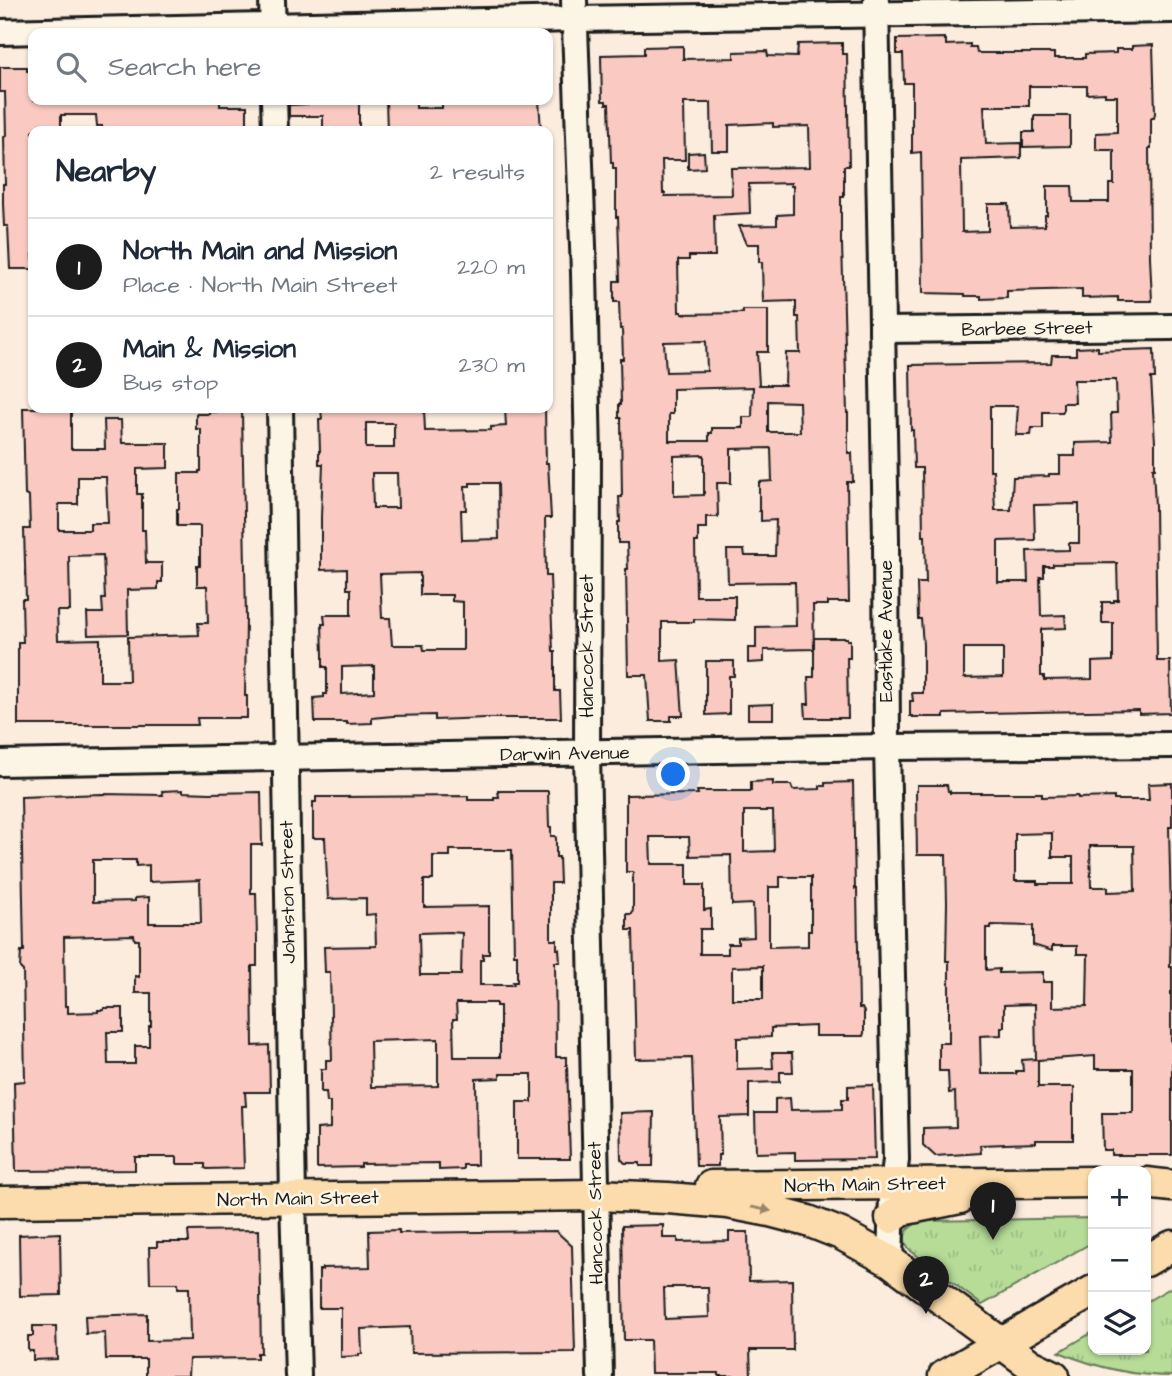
<!DOCTYPE html>
<meta charset="utf-8">
<style>
:root{--surface:#fff;--page:#f2f2f3;--text:#1f2937;--muted:#747a83;--line:#e0e1e3;--accent:#1c1c1c}
body{margin:0;font-family:"Architects Daughter",sans-serif;background:var(--page);color:var(--text)}
.controls{position:absolute;right:21px;bottom:21px;display:grid;overflow:hidden;border-radius:14px;box-shadow:0 2px 5px #0004}
.controls button{width:63px;height:63px;display:grid;place-items:center;padding:0;border:0;border-bottom:2px solid var(--line);background:var(--surface);color:var(--text);font:35px sans-serif}
.you{position:absolute;left:674px;top:775px;width:24px;height:24px;margin:-18px;border:5px solid #fff;border-radius:50%;background:#1a73e8;box-shadow:0 0 0 10px #1a73e833}
.badge{display:grid;place-items:center;width:46px;height:46px;border-radius:50%;background:var(--accent);color:#fff;font-size:23px;font-weight:700}
.pin{position:absolute;translate:-50% -58px;filter:drop-shadow(0 2px 4px #0008)}
.pin::after{content:'';position:absolute;top:37px;width:24px;height:21px;background:inherit;clip-path:polygon(0 0,100% 0,50% 100%)}
.list{margin:0;padding:0;list-style:none}
h2{display:flex;justify-content:space-between;align-items:center;height:91px;margin:0;padding:0 28px;font-size:30px}
h2 small{font-size:23px;font-weight:400;color:var(--muted)}
.list li{display:grid;grid-template-columns:46px 1fr auto;gap:21px;align-items:center;box-sizing:border-box;height:98px;padding:0 28px;border-top:2px solid var(--line)}
.list b{display:block;font-size:26px;white-space:nowrap}
.list p{margin:0;font-size:23px;white-space:nowrap;color:var(--muted)}
.list em{font-size:23px;font-style:normal;color:var(--muted)}
.icon{flex:none;width:38px;height:38px;fill:none;stroke:currentColor;stroke-width:2;stroke-linecap:round;stroke-linejoin:round}
.map{position:relative;flex:none;width:1172px;height:1376px;overflow:hidden}
.search{position:absolute;background:var(--surface);box-shadow:0 2px 5px #0004;left:28px;top:28px;width:525px;height:77px;display:flex;align-items:center;gap:18px;box-sizing:border-box;padding:0 24px;border-radius:14px;color:var(--muted);font-size:26px}
.panel{position:absolute;background:var(--surface);box-shadow:0 2px 5px #0004;left:28px;top:126px;width:525px;height:287px;border-radius:14px}
.map>svg:first-child{display:block}
.grass{fill:url(#grass-tufts);stroke:#697c5a;stroke-width:2}
.building{fill:#facac2;stroke:#1c1c1c;stroke-width:2;fill-rule:evenodd}
.lines{fill:none;stroke-linecap:round;stroke-linejoin:round}
.minor-casing{stroke:#1c1c1c;stroke-width:30}
.major-casing{stroke:#1c1c1c;stroke-width:35}
.minor{stroke:#fcf5e5;stroke-width:24}
.major{stroke:#fcdcac;stroke-width:30}
.oneway{fill:#97866b}
.labels{text-anchor:middle;dominant-baseline:central;stroke-width:5;stroke-linejoin:round;paint-order:stroke}
.street-label{font-size:19px;fill:#1c1c1c;stroke:#fcf5e5}
</style>
<div class="map">
<svg width="1172" height="1376" viewBox="0 0 1172 1376">
<defs>
<pattern id="grass-tufts" width="24" height="20" patternUnits="userSpaceOnUse" patternTransform="scale(1.75)"><rect width="24" height="20" fill="#b6dc98"/><path d="M3 7l-1-3M5 7V3M7 7l1-3M15 17l-1-3M17 17v-4M19 17l1-3" fill="none" stroke="#9cbc82"/></pattern>
</defs>
<rect width="100%" height="100%" fill="#fcecde"/>
<filter id="ink" filterUnits="userSpaceOnUse"><feTurbulence type="fractalNoise" baseFrequency=".0143" numOctaves="2"/><feDisplacementMap in="SourceGraphic" scale="14" xChannelSelector="R" yChannelSelector="G"/><feConvolveMatrix kernelMatrix="1 2 1 2 8 2 1 2 1" color-interpolation-filters="sRGB"/></filter>
<g filter="url(#ink)">
<g class="grass">
<path d="M1093 1218V1242L982 1305 911 1251C897 1236 909 1223 926 1221Z"/>
<path d="M1172 1287V1376C1132 1376 1095 1367 1059 1352L1093 1332V1350H1146V1302Z"/>
</g>
<g class="building">
<path d="M944 38V40H946V45L970 44V47H976L977 53H1054V58H1085V54L1116 53V49H1132V46L1153 45 1155 113 1154 118H1151V148H1149L1150 257 1152 301H1118V297L1082 298V289L1007 291V298L981 299V296H965V294L923 293 921 152 912 153V83H904L903 54H897V39ZM1029 86H1087V94L1105 93V96H1117V132L1096 133V150H1114V184H1109V202H1073L1072 186H1047V215H1045V226L1010 227 1009 204H988V231L962 232 961 160 1021 158V143L986 144 984 106H1029Z"/>
<path d="M842 43V54H847L849 166H844V197H841V244H842L847 413H848V453H852L853 482H847L849 602H828V605H813L814 649 764 650V662L748 663V648H756V627L796 626 795 582 728 583 727 550H744L745 556H775L776 520 761 521V511H759V482L772 481 771 448 731 449V483H717L718 517H706V528H698V542H695L696 596H735V620L694 619V622H662V661L679 660 683 716H671V721H650L647 675H628L626 569H628L627 543H618V522H620L619 497H622L621 418H619V404H621L620 359H623L622 329H620L619 302H614V281H620L618 217H616V168H613V163H611L609 104H606V101H602L601 55 644 54V47L683 46V59L734 58V52L767 51 768 56 797 57 798 44ZM684 103H711L712 151H729V125L773 123V127L809 126 810 167 731 168 732 195 665 196V193H663L662 160H685ZM791 183V186H793V214L777 215V225L739 226 747 244H759V262H762L763 302 796 301V317H799L800 353H786L785 385H759L757 352H768V310H743V313L682 314V312H679L678 260H689V256H715L714 215 750 213 749 184ZM706 341 707 371 666 372 664 342ZM753 387 752 417H743V428H712V433H709V441H669V414H673V389ZM768 401 799 402 800 432H768ZM704 455V495L674 496V456Z"/>
<polygon points="0,67 27,67 27,71 31,71 31,77 33,77 33,100 220,100 220,106 247,106 247,131 102,131 102,126 97,126 96,115 61,115 61,131 33,131 33,269 10,269 8,226 4,226 3,204 3,184 5,184 4,137 6,136 5,92 0,92"/>
<polygon points="308,100 359,100 359,131 323,131 323,116 289,116 289,105 308,104"/>
<polygon points="386,100 416,100 416,108 442,108 442,100 539,100 541,131 387,131"/>
<polygon points="1034,116 1070,116 1070,146 1023,147 1023,132 1034,132"/>
<polygon points="704,152 705,168 688,169 688,153"/>
<path d="M1098 347V351L1154 349 1155 378H1151L1155 442V468H1153L1155 506 1157 661H1170L1171 713 1139 714V710L982 713 944 714V717H913V716H910V701H913L912 693H923V645L921 619H918L917 583H926L925 536H923L922 468H914L913 430H911L910 365 1051 363 1052 355H1076V348ZM1074 380H1116L1117 413H1111L1112 442 1075 443V456H1060V474H1049V476L1013 477 1011 510H995L993 470H990V406H1018L1016 435H1031L1032 428H1043V412H1063V403H1075ZM1079 504V543H1069V550L1027 551 1028 582H998V541L1035 540 1034 505ZM1117 563 1118 600H1114V602H1102V623H1113V661L1092 662V679L1044 680V676H1041V629L1066 628 1065 615 1041 616 1040 577H1044V566H1053V564ZM964 648H1003V677L964 678Z"/>
<path d="M23 408H71V449H105L104 420H121L122 443H168V468L137 469V494H142V530H145L146 563H162V582H158V589L127 590 128 634 88 635 87 613H103L102 599H105L103 555 69 556 70 611H57L58 640 100 639V681H129L128 637 199 635 198 623H208L207 586H197V566H200V526H177V509H179V473H199V471H201V429H196V414H209V412H242L246 618 245 696H247V718H197L198 725H18V642H23L22 599H26L24 529H30L29 497 25 495ZM78 477H106L108 523H90V530H59V504H78Z"/>
<path d="M323 408H340V409L424 408 425 431 491 430V427L506 426 505 408H545L546 463H548L551 518H545L546 576H550L553 651H555V691H560L561 718H486L435 720V715L393 716 372 718V723L347 724V722H315L314 698 324 697V694H327V667H323V654L322 624H325L324 615H351V589H347V569L321 570V517L323 464H319V451H320L319 419H322L321 409ZM366 423H394V448H366ZM372 473H397L398 508H373ZM470 483H498L499 539 462 540 461 510H466L465 486H470ZM420 573V595H452V601L463 602V650H424L423 645H392L390 618H382L380 574ZM374 666V692L342 694V667Z"/>
<polygon points="814,638 847,638 847,640 850,640 850,658 847,658 848,718 806,718 805,704 809,704 808,677 814,677"/>
<polygon points="706,661 734,661 734,676 729,676 729,714 706,715"/>
<polygon points="773,704 773,719 748,719 748,705"/>
<path d="M773 781V785H791L793 790 820 789V786H825V783L853 782 855 889H857L859 1008H862L864 1012V1033L863 1036H815V1026L771 1028V1037L737 1038V1069L773 1068 772 1053H792L793 1072H780V1082L749 1083V1116L720 1117 721 1155H718V1166H696L692 1058 636 1059 633 930H627V914H632L633 909V872H626V795L698 794 697 791H751V782ZM744 811H773L774 851 744 852ZM650 837H689L690 856 731 855 732 905 753 904 754 937 738 938V944H728V954H700V929H711V909L704 910V885H687V864H651ZM780 877H811V931H808V946L769 947V887H780ZM763 966V999H732V967Z"/>
<path d="M1172 783V827H1169L1171 914 1170 967H1172V992H1171V1042H1172V1155H1111V1150H1103L1102 1113H1133V1069H1095V1056L1038 1060V1087H1074V1102L1073 1103V1140H1036V1143L980 1145 981 1153 935 1156 923 1145V1128L956 1127 955 1092 949 1093 948 1071H939V1043H949V961H946L947 903 946 855H917L916 791H917V785H947L948 791H950V793H1042V797L1078 796V798L1114 797V800H1149L1148 784ZM1052 833V857H1073V884H1037V881H1015V834ZM1090 846H1134L1135 891 1108 892V887H1091ZM991 925 1033 926V945L1052 951V946H1077V954H1088L1087 1006 1052 1007V982H1043V972L999 973V969L986 970V928H991ZM1035 1004 1036 1059 1022 1060 1023 1071H1016V1074H981L980 1036 1001 1035V1027H1004V1005Z"/>
<path d="M183 790V792L210 793 261 792 262 845H251V893H256L257 940V966H252L253 1046 269 1045 270 1092H245L246 1106H242L244 1168 207 1169 205 1168V1164H177V1157H135V1170L16 1171 14 1082 25 1081 23 971 20 968 21 951H24L21 797 102 794 163 795 162 791ZM93 860H136V866L149 865V882L200 880 201 923H149V897L135 898V901L93 902ZM134 935 135 940H139V977L135 976V993H151V1026H149V1046H135V1064H108L107 1032H123V1008H104V1010H98V1012L68 1013V1006H65L64 937Z"/>
<path d="M498 791H548L549 827H551V836H555L556 838V857H559L560 883H551V940H557V949H559L560 962H555L556 1057H566V1065H567L570 1159H517V1102H532V1074H500V1078L476 1079 477 1165H463V1169L439 1170V1163L361 1164V1167L317 1168V1129L330 1128V1102H327L326 1092H321V1069H326V1060H332L330 972H325L324 947 376 946 375 914 366 915V898L328 899 325 838H313V802H316V797H340L468 796V800H494V797H499ZM450 850H512L514 955H517V982H513L514 985H480V960H483V954H489V906L424 907V880H433V856H450ZM450 932 462 933 461 975H420L419 933ZM456 1003H496V1006H500V1057H454L453 1019H457ZM438 1039V1086L371 1087 370 1041Z"/>
<polygon points="873,1085 875,1159 795,1160 795,1152 756,1153 755,1113 775,1113 775,1099 790,1098 791,1110 842,1109 842,1099 848,1099 848,1086"/>
<polygon points="654,1112 653,1166 640,1166 640,1163 625,1163 621,1159 620,1113"/>
<path d="M663 1225V1238H678V1242L729 1241V1232H748L749 1281 792 1280 793 1350H750L751 1376H719V1373H651L650 1340H624L622 1226ZM672 1287H708L709 1317 665 1319 664 1288H672Z"/>
<polygon points="259,1230 261,1353 257,1353 257,1358 189,1359 188,1376 146,1376 146,1359 106,1359 105,1333 86,1334 85,1316 147,1314 147,1341 190,1340 189,1288 178,1288 178,1283 150,1283 149,1247 157,1247 157,1242 189,1242 188,1231"/>
<polygon points="399,1230 399,1233 556,1231 572,1246 575,1352 411,1353 410,1327 361,1329 362,1354 359,1354 359,1356 341,1357 341,1308 319,1308 319,1270 322,1270 322,1268 370,1267 369,1231"/>
<polygon points="60,1233 61,1295 20,1296 19,1235"/>
<polygon points="33,1326 56,1326 57,1359 33,1360 33,1351 29,1351 28,1349 28,1336 33,1336"/>
</g>
<g class="lines">
<defs>
<g id="minor">
<polyline points="272,0 273,33"/>
<polyline points="574,0 584,273 588,457 587,754 600,1376"/>
<polyline points="876,0 886,540 887,747 896,1159 892,1195 890,1261"/>
<polyline points="0,32 574,19 1172,10"/>
<polyline points="274,100 275,131"/>
<polyline points="882,330 1172,327"/>
<polyline points="280,408 293,1199 298,1376"/>
<polyline points="0,763 887,747 1172,745"/>
</g>
<g id="major">
<polyline points="1146,1183 1172,1186"/>
<polyline points="711,1186 1093,1182"/>
<polyline points="0,1202 596,1195 668,1198 728,1203 770,1211 808,1221 841,1234 890,1261 1031,1365 1054,1376"/>
<polyline points="891,1218 901,1210 960,1198"/>
<polyline points="1146,1261 1172,1246"/>
<polyline points="944,1376 1093,1291"/>
</g>
</defs>
<use href="#minor" class="minor-casing"/>
<use href="#major" class="major-casing"/>
<use href="#minor" class="minor"/>
<use href="#major" class="major"/>
</g>
<defs><path id="oneway-solid" d="M-6-.8H1V-3.2L6.5 0L1 3.2V.8H-6Z" transform="scale(1.75)"/></defs>
<use class="oneway" href="#oneway-solid" transform="translate(761 1209) rotate(11)"/>
</g>
<g class="labels">
<g class="street-label">
<text transform="translate(1027 329) rotate(-1)">Barbee Street</text>
<text transform="translate(886 631) rotate(-90)">Eastlake Avenue</text>
<text transform="translate(587 646) rotate(-90)">Hancock Street</text>
<text transform="translate(565 754) rotate(-1)">Darwin Avenue</text>
<text transform="translate(288 892) rotate(-91)">Johnston Street</text>
<text transform="translate(865 1185) rotate(-1)">North Main Street</text>
<text transform="translate(298 1199) rotate(-1)">North Main Street</text>
<text transform="translate(596 1213) rotate(-91)">Hancock Street</text>
</g>
</g>
</svg>
<div class="controls">
<button>+</button>
<button>−</button>
<button><svg class="icon" aria-label="layers" viewBox="0 0 24 24"><path d="M12 4l9 5-9 5-9-5zM3 14l9 5 9-5"/></svg></button>
</div>
<div class="you"></div>
<div class="pin badge" style="left:993px;top:1240px">1</div>
<div class="pin badge" style="left:926px;top:1314px">2</div>
<div class="search"><svg class="icon" aria-label="search" viewBox="0 0 24 24"><circle cx="10" cy="10" r="6"/><path d="M15 15l6 6"/></svg>Search here</div>
<section class="panel">
<h2>Nearby<small>2 results</small></h2>
<ul class="list">
<li><span class="badge">1</span><div><b>North Main and Mission</b><p>Place · North Main Street</p></div><em>220 m</em></li>
<li><span class="badge">2</span><div><b>Main &amp; Mission</b><p>Bus stop</p></div><em>230 m</em></li>
</ul>
</section>
</div>
